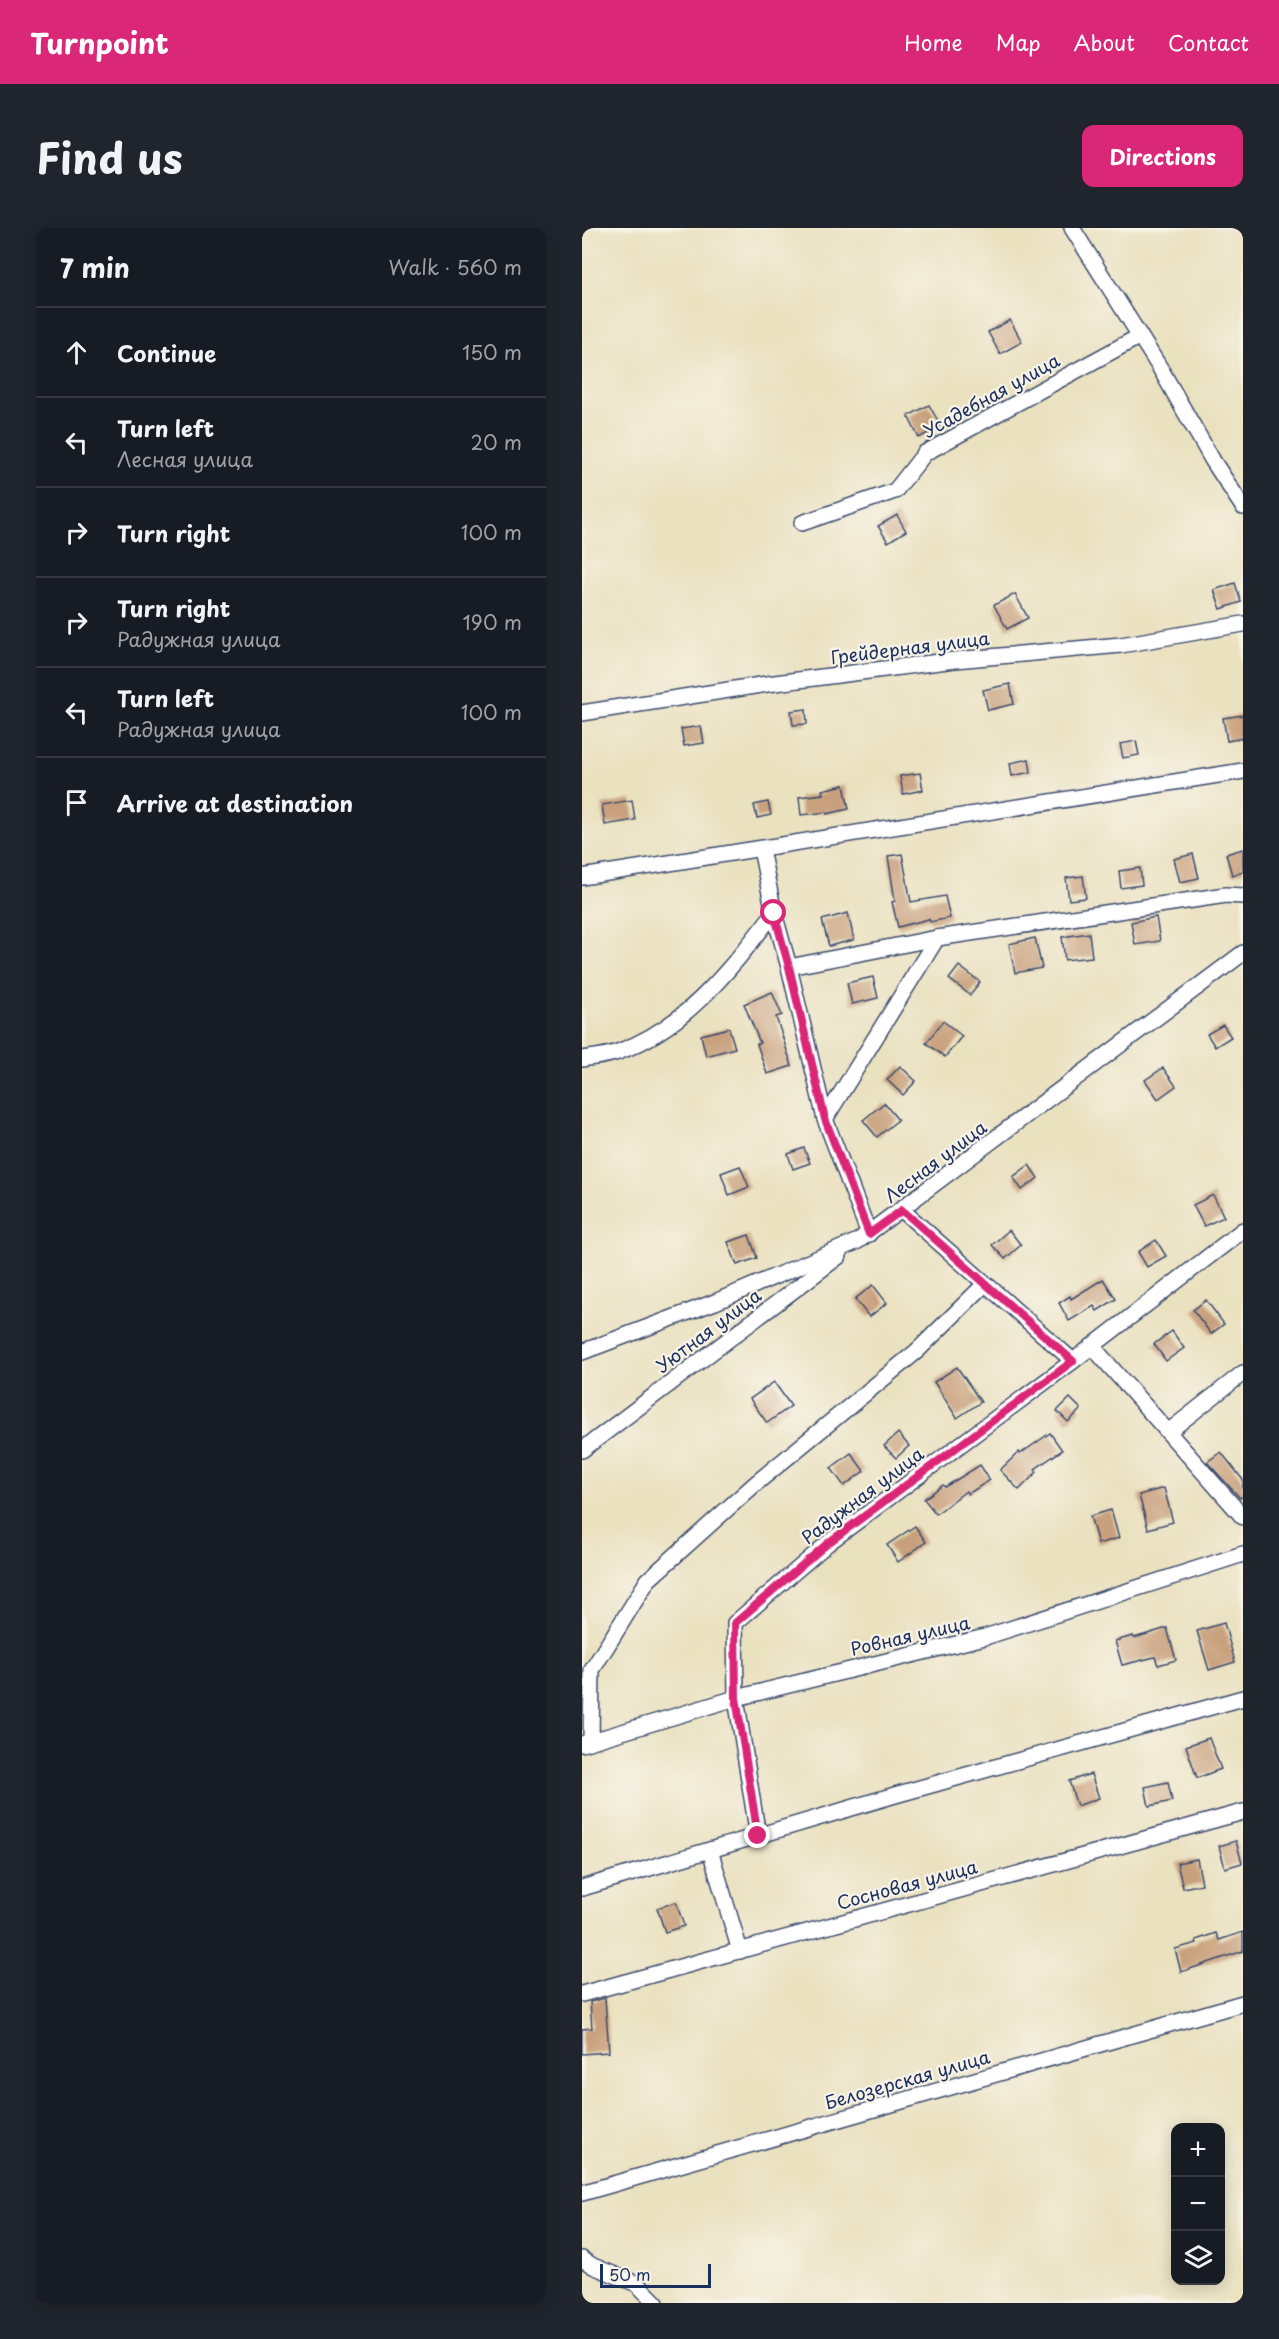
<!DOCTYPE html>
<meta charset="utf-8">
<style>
:root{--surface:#171b24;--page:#20242c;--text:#f1f3f6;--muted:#9ea1a6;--line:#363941;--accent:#db2777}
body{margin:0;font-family:"Playpen Sans",sans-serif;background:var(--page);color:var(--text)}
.controls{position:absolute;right:18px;bottom:18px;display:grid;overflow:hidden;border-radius:12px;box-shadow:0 3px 15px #0003}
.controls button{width:54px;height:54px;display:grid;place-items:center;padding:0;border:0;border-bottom:2px solid var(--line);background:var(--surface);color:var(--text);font:30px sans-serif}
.scale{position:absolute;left:18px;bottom:15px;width:111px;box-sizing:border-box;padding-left:6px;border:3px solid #1b2f5e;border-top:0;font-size:16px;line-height:21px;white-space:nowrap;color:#1b2f5e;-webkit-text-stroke:4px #f7f3e8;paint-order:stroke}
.stop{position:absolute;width:18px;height:18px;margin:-14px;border:4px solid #db2777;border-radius:50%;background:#fff}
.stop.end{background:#db2777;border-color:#fff;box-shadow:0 2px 6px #0008}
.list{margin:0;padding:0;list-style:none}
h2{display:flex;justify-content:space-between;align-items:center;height:78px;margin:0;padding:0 24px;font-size:26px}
h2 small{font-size:20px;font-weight:400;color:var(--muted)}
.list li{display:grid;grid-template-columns:39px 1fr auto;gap:18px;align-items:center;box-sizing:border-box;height:90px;padding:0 24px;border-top:2px solid var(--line)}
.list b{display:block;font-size:22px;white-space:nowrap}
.list p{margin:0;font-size:20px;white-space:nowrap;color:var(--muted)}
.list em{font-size:20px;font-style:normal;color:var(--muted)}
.icon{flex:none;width:33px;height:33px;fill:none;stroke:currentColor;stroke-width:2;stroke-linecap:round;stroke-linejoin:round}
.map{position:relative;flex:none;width:661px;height:2075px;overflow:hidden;border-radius:12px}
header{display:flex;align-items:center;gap:36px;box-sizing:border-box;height:84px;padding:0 30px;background:var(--accent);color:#fff}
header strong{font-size:28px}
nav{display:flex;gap:33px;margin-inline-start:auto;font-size:21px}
.intro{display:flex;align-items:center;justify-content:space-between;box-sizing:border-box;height:144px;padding:0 36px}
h1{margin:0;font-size:42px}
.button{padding:15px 27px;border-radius:12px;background:var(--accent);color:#fff;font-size:21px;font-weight:700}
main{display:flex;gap:36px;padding:0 36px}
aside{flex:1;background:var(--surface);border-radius:12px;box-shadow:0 3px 15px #0003}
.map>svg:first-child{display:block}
.building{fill:#c9a07d}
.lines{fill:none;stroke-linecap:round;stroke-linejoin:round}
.minor-casing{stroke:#3a4a6d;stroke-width:18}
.minor{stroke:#fff;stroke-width:15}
.route{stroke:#db2777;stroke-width:8}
.labels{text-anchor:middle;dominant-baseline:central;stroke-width:4.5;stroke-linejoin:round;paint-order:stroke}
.street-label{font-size:18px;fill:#1b2f5e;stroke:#f7f3e8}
</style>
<header>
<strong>Turnpoint</strong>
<nav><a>Home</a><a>Map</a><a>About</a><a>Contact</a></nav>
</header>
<div class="intro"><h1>Find us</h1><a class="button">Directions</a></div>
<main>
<aside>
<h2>7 min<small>Walk · 560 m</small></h2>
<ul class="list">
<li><svg class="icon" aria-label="ahead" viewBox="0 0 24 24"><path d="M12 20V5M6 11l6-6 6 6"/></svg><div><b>Continue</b></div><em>150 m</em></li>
<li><svg class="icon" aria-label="left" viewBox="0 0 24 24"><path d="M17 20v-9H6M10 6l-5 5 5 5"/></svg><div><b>Turn left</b><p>Лесная улица</p></div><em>20 m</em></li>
<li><svg class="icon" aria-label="right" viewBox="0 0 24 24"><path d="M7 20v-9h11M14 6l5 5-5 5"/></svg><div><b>Turn right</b></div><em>100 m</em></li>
<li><svg class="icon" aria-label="right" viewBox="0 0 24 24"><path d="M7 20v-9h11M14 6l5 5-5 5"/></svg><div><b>Turn right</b><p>Радужная улица</p></div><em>190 m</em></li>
<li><svg class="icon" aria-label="left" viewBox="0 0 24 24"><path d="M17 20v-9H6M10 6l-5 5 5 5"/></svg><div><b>Turn left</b><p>Радужная улица</p></div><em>100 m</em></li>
<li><svg class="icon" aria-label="arrive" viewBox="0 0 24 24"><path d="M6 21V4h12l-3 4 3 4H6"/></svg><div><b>Arrive at destination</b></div></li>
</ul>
</aside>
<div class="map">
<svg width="661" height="2075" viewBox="0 0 661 2075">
<rect width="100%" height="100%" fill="#f7f3e8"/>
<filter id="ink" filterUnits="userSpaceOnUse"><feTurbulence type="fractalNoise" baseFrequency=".0167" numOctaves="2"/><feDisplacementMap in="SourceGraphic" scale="12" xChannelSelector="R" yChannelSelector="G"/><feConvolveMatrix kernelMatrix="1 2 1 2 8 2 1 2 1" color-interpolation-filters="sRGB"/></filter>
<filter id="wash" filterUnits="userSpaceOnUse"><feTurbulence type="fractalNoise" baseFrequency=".008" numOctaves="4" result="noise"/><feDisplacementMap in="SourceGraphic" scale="24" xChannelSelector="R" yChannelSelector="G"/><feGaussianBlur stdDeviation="1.35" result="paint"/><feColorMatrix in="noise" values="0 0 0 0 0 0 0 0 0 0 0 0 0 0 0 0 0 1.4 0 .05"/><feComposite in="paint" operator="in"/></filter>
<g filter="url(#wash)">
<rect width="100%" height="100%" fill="#eae1bf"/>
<g id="blocks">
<g class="building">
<polygon points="428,92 440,114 418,126 406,104"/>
<polygon points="347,177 359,198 337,210 326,188"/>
<polygon points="315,287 324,303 306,314 296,298"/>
<polygon points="653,355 659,374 639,381 632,362"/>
<polygon points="433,366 446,390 425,401 412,377"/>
<polygon points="428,456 432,476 406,482 401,462"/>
<polygon points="224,481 225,496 211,497 209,483"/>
<polygon points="661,487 661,510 645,513 641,490"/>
<polygon points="119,498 122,515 102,518 99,501"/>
<polygon points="554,513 557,527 541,530 538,516"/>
<polygon points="447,531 449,544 430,548 428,535"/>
<polygon points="338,545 341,562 321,566 318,548"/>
<polygon points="262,557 267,581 245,586 245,584 219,587 217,569 241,566 240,562"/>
<polygon points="50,572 53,592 23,597 20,577"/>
<polygon points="186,574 189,587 175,590 172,577"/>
<polygon points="661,621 661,644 650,647 644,626"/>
<polygon points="320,626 329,674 363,668 368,690 348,694 347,691 316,699 310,674 313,673 306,628"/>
<polygon points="611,626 617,650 598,654 592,631"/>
<polygon points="558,640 560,657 539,660 537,643"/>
<polygon points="501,648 504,670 487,672 484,650"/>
<polygon points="266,685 272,712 247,718 240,692"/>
<polygon points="574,689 578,713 553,717 549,694"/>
<polygon points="507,705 510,729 483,732 480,709"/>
<polygon points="453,710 460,740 433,745 427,716"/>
<polygon points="377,738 398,754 388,767 367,751"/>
<polygon points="291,749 296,770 270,776 265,755"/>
<polygon points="190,764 200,787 194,789 210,838 185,846 175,816 178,815 162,776"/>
<polygon points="361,793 380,808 363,829 344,815"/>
<polygon points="641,797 649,809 633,819 625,806"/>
<polygon points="147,800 153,820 124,828 119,807"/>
<polygon points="318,838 334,853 321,867 305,852"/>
<polygon points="581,840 594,858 576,871 563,852"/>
<polygon points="302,875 316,892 295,909 281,892"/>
<polygon points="222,920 228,935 211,941 206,926"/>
<polygon points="447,937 456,950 440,962 431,949"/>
<polygon points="158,938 167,959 147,967 139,945"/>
<polygon points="631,967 642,989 622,998 611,977"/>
<polygon points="427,1002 439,1017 423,1031 410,1017"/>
<polygon points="167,1007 175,1030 155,1037 146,1014"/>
<polygon points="574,1012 584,1028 565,1039 556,1024"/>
<polygon points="521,1051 534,1071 515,1083 512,1078 487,1093 477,1075 488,1068 489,1071"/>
<polygon points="291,1057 305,1075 287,1089 273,1071"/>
<polygon points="624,1072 642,1096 629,1106 611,1082"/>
<polygon points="590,1103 602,1120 584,1133 572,1116"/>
<polygon points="375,1139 399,1174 375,1190 352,1154"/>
<polygon points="192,1154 209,1178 185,1195 168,1171"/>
<polygon points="488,1170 499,1181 486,1194 475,1183"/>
<polygon points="316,1205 327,1218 314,1230 302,1218"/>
<polygon points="468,1205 480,1222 453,1241 455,1244 437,1262 418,1242 437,1224 438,1226"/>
<polygon points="639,1224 661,1252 661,1268 658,1270 625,1234"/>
<polygon points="269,1225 282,1243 262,1258 249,1240"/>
<polygon points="398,1237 408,1252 386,1266 384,1263 354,1286 342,1271 361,1257 363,1259"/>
<polygon points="582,1260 591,1294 566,1301 557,1267"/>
<polygon points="529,1282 537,1310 516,1316 508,1288"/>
<polygon points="333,1298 344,1314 316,1334 305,1317"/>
<polygon points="642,1395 653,1434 627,1442 615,1403"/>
<polygon points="585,1400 594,1432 576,1437 573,1429 540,1437 533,1413 551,1408 552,1410"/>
<polygon points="627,1510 639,1541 615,1550 604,1518"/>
<polygon points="509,1546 517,1570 495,1578 487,1553"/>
<polygon points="586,1554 590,1573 567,1578 563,1559"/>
<polygon points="654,1613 660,1635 643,1640 637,1618"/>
<polygon points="615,1631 620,1656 601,1660 595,1635"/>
<polygon points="94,1674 102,1698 83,1704 75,1680"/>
<polygon points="661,1704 661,1723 599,1744 593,1721 615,1715 614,1712 634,1705 637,1712"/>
<polygon points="23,1770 27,1824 0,1826 0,1801 10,1800 8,1774"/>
</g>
</g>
</g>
<g filter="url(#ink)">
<use href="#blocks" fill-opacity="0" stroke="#3a4a6d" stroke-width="1.5"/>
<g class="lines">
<defs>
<g id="minor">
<polyline points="490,0 578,140 631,233 661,279"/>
<polyline points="220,295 313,263 343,225 558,108"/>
<polyline points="0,485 185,456 373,432 539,417 661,396"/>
<polyline points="179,621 192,685 207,739 243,891 287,1006"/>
<polyline points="0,649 661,543"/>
<polyline points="207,739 355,710 644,667 661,668"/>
<path d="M0 831C12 829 25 828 36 824 105 799 148 741 192 685"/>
<polyline points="243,891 355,710"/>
<polyline points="320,982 491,1133"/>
<polyline points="510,1118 661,1289"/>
<polyline points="0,1124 133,1074 276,1013 661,725"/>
<polyline points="586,1204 661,1145"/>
<polyline points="0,1222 257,1028"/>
<polyline points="9,1512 10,1442 66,1352 173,1256 335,1123 403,1056"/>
<polyline points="0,1516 154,1470 403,1409 661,1326"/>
<polyline points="176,1608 154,1470 153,1395 246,1315 491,1133 661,1002"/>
<polyline points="128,1622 158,1723"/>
<polyline points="0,1660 313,1567 661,1470"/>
<polyline points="0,1766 661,1584"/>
<polyline points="0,1965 661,1775"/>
<polyline points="0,2031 11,2038 55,2056 74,2075"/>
</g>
</defs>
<use href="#minor" class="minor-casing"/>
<use href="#minor" class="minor"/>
</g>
</g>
<g class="lines" filter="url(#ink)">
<polyline class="route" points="176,1608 154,1470 153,1395 246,1315 491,1133 320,982 287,1006 243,891 207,739 192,685"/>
</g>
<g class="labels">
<g class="street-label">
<text transform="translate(409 167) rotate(-29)">Усадебная улица</text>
<text transform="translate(328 419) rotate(-7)">Грейдерная улица</text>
<text transform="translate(353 933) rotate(-37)">Лесная улица</text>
<text transform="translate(126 1102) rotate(-37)">Уютная улица</text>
<text transform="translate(280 1267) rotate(-37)">Радужная улица</text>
<text transform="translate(328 1407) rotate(-13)">Ровная улица</text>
<text transform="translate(325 1656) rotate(-15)">Сосновая улица</text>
<text transform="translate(325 1851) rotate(-16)">Белозерская улица</text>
</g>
</g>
</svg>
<div class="controls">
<button>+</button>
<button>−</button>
<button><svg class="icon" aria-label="layers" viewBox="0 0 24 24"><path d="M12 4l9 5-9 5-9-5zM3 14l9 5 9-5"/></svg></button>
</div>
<div class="scale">50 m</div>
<div class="stop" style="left:192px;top:685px"></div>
<div class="stop end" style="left:176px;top:1608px"></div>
</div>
</main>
